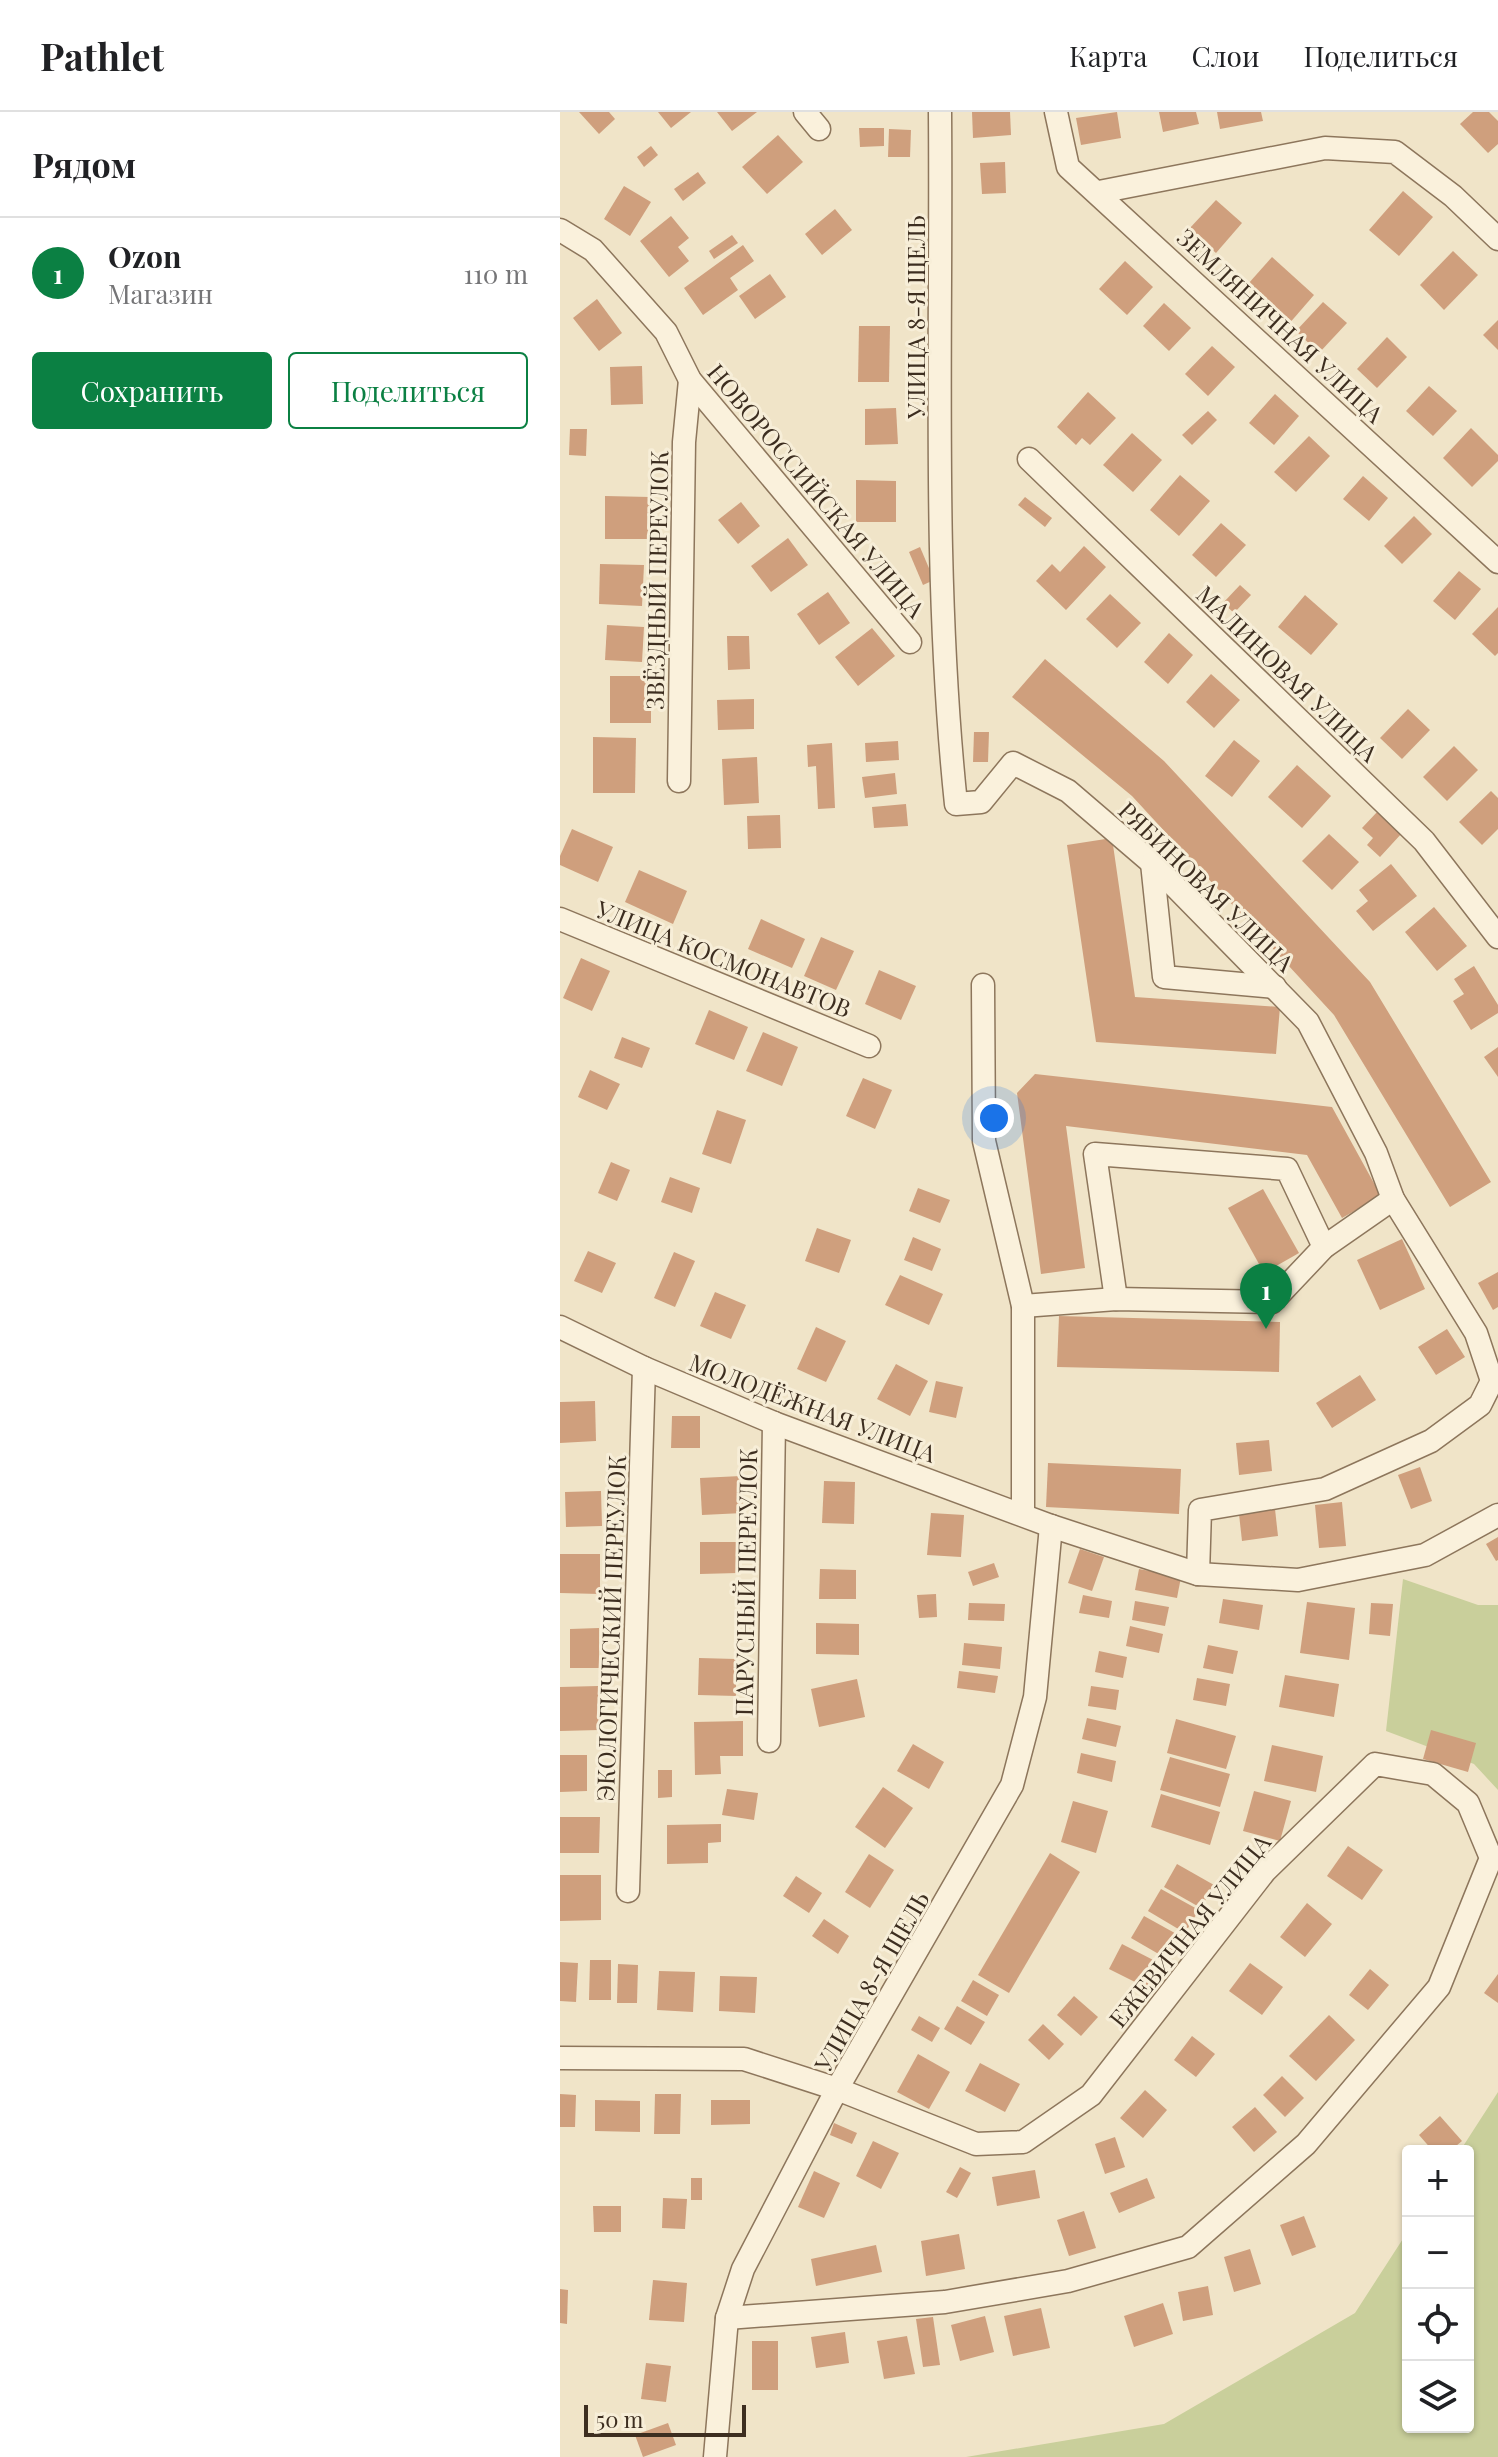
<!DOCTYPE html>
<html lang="ru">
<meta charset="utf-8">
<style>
:root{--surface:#fff;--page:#f2f2f2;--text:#202124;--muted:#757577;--line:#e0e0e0;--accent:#0b8043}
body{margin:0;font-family:"Playfair Display",serif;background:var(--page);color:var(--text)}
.controls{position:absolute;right:24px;bottom:24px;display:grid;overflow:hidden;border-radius:8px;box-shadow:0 2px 6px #0004}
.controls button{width:72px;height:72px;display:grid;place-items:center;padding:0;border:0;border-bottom:2px solid var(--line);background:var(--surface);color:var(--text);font:40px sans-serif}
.scale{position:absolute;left:24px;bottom:20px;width:162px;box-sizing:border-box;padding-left:8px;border:4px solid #3d2e20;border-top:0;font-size:22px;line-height:28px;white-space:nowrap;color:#3d2e20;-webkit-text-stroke:6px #f7eed8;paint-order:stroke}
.you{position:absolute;left:434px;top:1006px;width:28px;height:28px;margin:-20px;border:6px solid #fff;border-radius:50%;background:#1a73e8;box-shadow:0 0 0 12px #1a73e833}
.badge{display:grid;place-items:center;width:52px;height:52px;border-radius:50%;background:var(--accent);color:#fff;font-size:26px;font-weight:700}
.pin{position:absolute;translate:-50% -66px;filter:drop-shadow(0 2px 4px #0008)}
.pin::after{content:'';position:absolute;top:42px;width:28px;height:24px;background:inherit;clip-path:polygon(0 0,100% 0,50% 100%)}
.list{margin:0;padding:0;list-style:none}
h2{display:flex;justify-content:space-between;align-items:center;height:104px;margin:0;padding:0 32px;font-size:34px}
h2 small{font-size:26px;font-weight:400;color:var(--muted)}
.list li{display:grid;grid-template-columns:52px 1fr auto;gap:24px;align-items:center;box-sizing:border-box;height:112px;padding:0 32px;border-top:2px solid var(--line)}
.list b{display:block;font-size:30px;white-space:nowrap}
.list p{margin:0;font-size:26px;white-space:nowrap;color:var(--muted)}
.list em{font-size:26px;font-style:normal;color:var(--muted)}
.actions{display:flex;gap:16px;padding:24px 32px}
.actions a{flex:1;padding:18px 0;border:2px solid var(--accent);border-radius:8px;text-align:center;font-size:28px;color:var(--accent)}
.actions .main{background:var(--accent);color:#fff}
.icon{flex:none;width:44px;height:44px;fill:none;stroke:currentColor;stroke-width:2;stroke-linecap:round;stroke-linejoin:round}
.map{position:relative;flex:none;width:938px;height:2345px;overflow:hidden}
header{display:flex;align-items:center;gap:48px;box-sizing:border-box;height:112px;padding:0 40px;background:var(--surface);border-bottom:2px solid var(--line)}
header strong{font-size:38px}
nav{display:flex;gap:44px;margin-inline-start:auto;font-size:28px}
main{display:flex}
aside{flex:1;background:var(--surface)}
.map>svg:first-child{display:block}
.green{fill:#c9cf9b}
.building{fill:#cf9f7d}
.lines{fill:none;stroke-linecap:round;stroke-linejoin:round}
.minor-casing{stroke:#8d765c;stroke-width:25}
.minor{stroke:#faf1dc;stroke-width:22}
.labels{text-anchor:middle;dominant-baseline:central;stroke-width:6;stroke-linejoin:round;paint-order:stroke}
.street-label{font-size:24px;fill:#3d2e20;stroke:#f7eed8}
</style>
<header>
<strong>Pathlet</strong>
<nav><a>Карта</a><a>Слои</a><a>Поделиться</a></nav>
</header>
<main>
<aside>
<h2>Рядом<small></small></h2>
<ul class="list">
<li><span class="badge">1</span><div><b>Ozon</b><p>Магазин</p></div><em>110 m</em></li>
</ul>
<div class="actions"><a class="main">Сохранить</a><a>Поделиться</a></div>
</aside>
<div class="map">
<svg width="938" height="2345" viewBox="0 0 938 2345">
<rect width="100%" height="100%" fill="#f0e4c8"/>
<g class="green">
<polygon points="843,1467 918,1493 938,1493 938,1678 914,1652 826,1619"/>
<polygon points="938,1980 938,2345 406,2345 604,2312 795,2201 848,2119 848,2315 908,2315 908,2039 900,2039"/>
</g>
<g class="building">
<polygon points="19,0 49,0 55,7 39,22"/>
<polygon points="98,0 131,0 111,16"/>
<polygon points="157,0 197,0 172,19"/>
<polygon points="412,0 450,0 451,23 413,26"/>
<polygon points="557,0 561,26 521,33 516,6"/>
<polygon points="599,0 636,0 639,12 603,20"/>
<polygon points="657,0 701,0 703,9 660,17"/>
<polygon points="913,0 929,0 938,9 938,32 928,41 900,12"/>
<polygon points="299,16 324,16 324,34 300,35"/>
<polygon points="329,17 351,18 350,45 328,45"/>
<polygon points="218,23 243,50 207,82 182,55"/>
<polygon points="91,34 98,43 84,55 77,45"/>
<polygon points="445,50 446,81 422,82 420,51"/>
<polygon points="138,60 146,71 123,89 114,77"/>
<polygon points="64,74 91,90 70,124 44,107"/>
<polygon points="843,79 873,105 839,144 809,118"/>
<polygon points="656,88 682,111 656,141 629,117"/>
<polygon points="275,97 292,118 262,143 245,122"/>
<polygon points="111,104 129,126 118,135 129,149 109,165 80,129"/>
<polygon points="172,123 178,131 154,147 149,139"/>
<polygon points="183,133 194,149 170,166 178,178 143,203 124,176"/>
<polygon points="893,139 918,163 884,198 860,173"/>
<polygon points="712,145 754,183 728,213 688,172"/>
<polygon points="565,149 593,175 567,203 539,177"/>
<polygon points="210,162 226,185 195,207 179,184"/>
<polygon points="37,187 62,221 39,239 13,206"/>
<polygon points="763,190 787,211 759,241 736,219"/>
<polygon points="604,191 631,216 609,239 583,214"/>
<polygon points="938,208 938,238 923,223"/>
<polygon points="299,214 330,214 329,270 298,270"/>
<polygon points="827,225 847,245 817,276 797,257"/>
<polygon points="652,234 675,255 648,284 625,262"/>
<polygon points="82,254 83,292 51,293 50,255"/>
<polygon points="869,274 897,299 873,324 846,299"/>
<polygon points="528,280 556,306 530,333 522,326 516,333 497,315"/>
<polygon points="715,282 739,304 714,333 689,311"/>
<polygon points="336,296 338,332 305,333 305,297"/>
<polygon points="648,299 657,308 632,333 622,323"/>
<polygon points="911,316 938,343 938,349 912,375 883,346"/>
<polygon points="10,317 27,317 26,344 9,343"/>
<polygon points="572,321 602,348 573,380 543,353"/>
<polygon points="749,324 770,344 736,380 714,360"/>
<polygon points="620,363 650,389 619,424 590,398"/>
<polygon points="803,364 828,386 809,409 783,387"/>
<polygon points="296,368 336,369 336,410 296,410"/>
<polygon points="45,384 90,385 89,427 45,427"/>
<polygon points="465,385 492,406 485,415 458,393"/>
<polygon points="181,390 200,414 178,432 158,408"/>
<polygon points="854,404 872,422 842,452 824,434"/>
<polygon points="661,411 686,433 656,465 632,443"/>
<polygon points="228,426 248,453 211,480 191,454"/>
<polygon points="524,434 546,455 506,498 476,469 492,452 500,460"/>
<polygon points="360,435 374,468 363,473 349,440"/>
<polygon points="40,452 84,453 82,494 39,492"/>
<polygon points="899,459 921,477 895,508 873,489"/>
<polygon points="680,473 691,483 674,501 663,491"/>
<polygon points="268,480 290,511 259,533 237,502"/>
<polygon points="550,482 581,511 557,536 526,507"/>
<polygon points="745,483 778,512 751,543 718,515"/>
<polygon points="938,495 938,541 935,544 912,522"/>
<polygon points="47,513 84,515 82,550 45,548"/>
<polygon points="312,516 335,544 298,574 275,545"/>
<polygon points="609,521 633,543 608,572 584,550"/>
<polygon points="167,524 189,524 190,557 168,558"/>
<polygon points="485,547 604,649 810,870 931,1070 890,1095 774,903 572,684 452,585"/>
<polygon points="651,562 680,588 654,616 626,590"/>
<rect x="50" y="564" width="41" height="47"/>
<polygon points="194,587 194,617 158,618 157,588"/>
<polygon points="848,597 870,618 842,647 820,626"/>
<polygon points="414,620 429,620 428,650 413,650"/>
<polygon points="33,625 76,626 75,681 33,681"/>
<polygon points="674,628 700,649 672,685 645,664"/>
<polygon points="338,629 339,648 306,650 305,631"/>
<polygon points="272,631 275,696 258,697 256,654 248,655 247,633"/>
<polygon points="894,634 918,658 887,689 863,665"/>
<polygon points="197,645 199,691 164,693 162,647"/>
<polygon points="737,653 771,684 742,716 708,685"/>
<polygon points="335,661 337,682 305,686 302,665"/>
<polygon points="931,679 938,686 938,717 922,733 899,710"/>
<polygon points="346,692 348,714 314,716 312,695"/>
<polygon points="818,699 842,721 820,745 807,733 813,726 802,716"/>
<polygon points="220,703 221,736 188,737 187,704"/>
<polygon points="12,717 53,735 38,770 0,753 0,744"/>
<polygon points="769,722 799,750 772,778 742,749"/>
<polygon points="552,726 575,885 720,895 716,942 536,930 507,733"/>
<polygon points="831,752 857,784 813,819 796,799 808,789 799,778"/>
<polygon points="79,758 127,779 113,812 65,790"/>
<polygon points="874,795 907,834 877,859 845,820"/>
<polygon points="201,807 245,827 232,856 188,837"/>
<polygon points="261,825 294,839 276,878 244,864"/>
<polygon points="21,846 50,859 32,899 3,886"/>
<polygon points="914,854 938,893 938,901 911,918 893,889 904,882 894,867"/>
<polygon points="319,858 356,874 341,908 305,892"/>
<polygon points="149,898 188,915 174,948 135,932"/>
<polygon points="203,920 238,935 222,974 186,959"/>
<polygon points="62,925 90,936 82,956 54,946"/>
<polygon points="938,935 938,965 924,945"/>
<polygon points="30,958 60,972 47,998 18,985"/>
<polygon points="475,962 772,995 821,1084 782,1106 747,1043 506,1014 525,1156 481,1162 457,981"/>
<polygon points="303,966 332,978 315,1017 286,1004"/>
<polygon points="157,998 186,1008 171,1052 142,1042"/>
<polygon points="51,1050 70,1058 57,1089 38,1081"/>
<polygon points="110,1065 140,1076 132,1101 101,1090"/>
<polygon points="358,1076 390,1088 380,1111 349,1099"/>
<polygon points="703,1077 739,1141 704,1161 668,1096"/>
<polygon points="257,1116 291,1128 279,1161 245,1149"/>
<polygon points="353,1125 381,1137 372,1159 344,1148"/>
<polygon points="842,1127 865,1177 820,1198 797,1148"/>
<polygon points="28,1139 56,1151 42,1181 14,1169"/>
<polygon points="114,1140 135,1149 115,1195 94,1186"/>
<polygon points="938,1160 938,1195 933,1198 918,1171"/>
<polygon points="340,1163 383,1182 369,1213 325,1193"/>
<polygon points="155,1180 186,1193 171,1227 140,1214"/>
<polygon points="499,1204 720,1210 719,1260 497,1255"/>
<polygon points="256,1215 286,1229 266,1270 237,1257"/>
<polygon points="887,1217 905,1245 876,1263 858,1235"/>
<polygon points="336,1252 368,1269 350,1304 317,1287"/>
<polygon points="800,1263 816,1288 772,1316 756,1291"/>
<polygon points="376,1269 403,1275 396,1306 369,1300"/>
<polygon points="35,1289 36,1329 0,1331 0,1290"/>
<polygon points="112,1304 140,1304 140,1336 111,1336"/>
<polygon points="709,1328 712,1359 679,1363 676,1331"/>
<polygon points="488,1351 621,1357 619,1402 486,1395"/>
<polygon points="860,1355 872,1389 851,1397 838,1363"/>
<polygon points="181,1364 183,1401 142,1403 140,1366"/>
<polygon points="264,1369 295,1370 294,1412 262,1411"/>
<polygon points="41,1379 42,1414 6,1415 5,1380"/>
<polygon points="782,1390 786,1434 759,1436 755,1393"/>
<polygon points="715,1397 718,1424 682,1429 679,1402"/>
<polygon points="371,1401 404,1403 401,1445 367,1443"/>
<polygon points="938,1425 938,1448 936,1449 926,1432"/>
<polygon points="140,1430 178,1430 178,1461 140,1462"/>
<polygon points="520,1437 544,1445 532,1479 508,1471"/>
<polygon points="0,1442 40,1442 40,1482 0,1481"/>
<polygon points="434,1451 439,1465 413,1474 408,1460"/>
<polygon points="260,1457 296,1458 296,1487 259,1487"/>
<polygon points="579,1457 621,1465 617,1486 575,1478"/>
<polygon points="376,1482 377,1505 359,1506 357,1483"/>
<polygon points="523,1483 552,1489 549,1506 519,1501"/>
<polygon points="663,1487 703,1493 699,1518 659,1511"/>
<polygon points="575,1489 609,1495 605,1514 572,1508"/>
<polygon points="747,1490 795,1496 789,1548 740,1541"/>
<polygon points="409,1491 445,1492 444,1509 408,1508"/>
<polygon points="811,1491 833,1492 830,1524 809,1522"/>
<polygon points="256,1511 299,1512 299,1543 256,1542"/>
<polygon points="570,1514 603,1522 599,1541 566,1534"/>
<polygon points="39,1516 39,1556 10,1556 10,1517"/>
<polygon points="404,1531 442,1535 440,1557 402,1553"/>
<polygon points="648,1533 678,1539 673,1562 643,1556"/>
<polygon points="539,1539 567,1545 563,1566 535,1560"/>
<polygon points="139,1546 176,1547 176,1584 138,1583"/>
<polygon points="399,1559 438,1564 435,1581 397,1576"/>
<polygon points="725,1563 779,1572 774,1605 719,1595"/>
<polygon points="637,1566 670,1572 666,1594 633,1588"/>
<polygon points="297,1567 305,1605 259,1615 251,1577"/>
<polygon points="38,1574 39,1618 0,1619 0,1575"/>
<polygon points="531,1574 559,1578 556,1598 528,1594"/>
<polygon points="527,1606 561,1614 556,1635 522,1627"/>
<polygon points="616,1607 676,1624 666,1657 607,1641"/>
<polygon points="183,1609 183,1644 160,1644 161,1662 135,1663 134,1610"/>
<polygon points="871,1618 916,1631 908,1660 863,1647"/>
<polygon points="353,1632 384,1650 369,1677 337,1659"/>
<polygon points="712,1633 763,1644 756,1680 704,1669"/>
<polygon points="521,1641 556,1649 552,1670 517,1661"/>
<polygon points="0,1643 27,1643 27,1679 0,1680"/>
<polygon points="610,1645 670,1662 660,1695 600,1678"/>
<polygon points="98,1658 112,1658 112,1685 98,1686"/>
<polygon points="323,1675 353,1696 325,1736 295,1715"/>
<polygon points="167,1677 198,1681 194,1708 162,1703"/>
<polygon points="694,1679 731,1689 720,1729 683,1719"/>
<polygon points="601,1682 660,1700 650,1733 591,1715"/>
<polygon points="513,1689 548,1699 536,1741 501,1730"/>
<polygon points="0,1705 40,1705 39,1741 0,1741"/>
<polygon points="161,1712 161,1730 148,1731 148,1751 107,1752 107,1713"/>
<polygon points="788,1734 823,1758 802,1788 767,1764"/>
<polygon points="490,1741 520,1760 449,1881 418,1863"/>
<polygon points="309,1742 334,1758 310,1796 285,1780"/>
<polygon points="617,1752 654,1773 641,1796 604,1775"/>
<polygon points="0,1763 41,1763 41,1808 0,1809"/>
<polygon points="236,1764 262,1781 249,1801 223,1784"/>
<polygon points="601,1777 639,1798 625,1821 588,1799"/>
<polygon points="747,1791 772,1812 745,1845 720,1825"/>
<polygon points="584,1804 622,1825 609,1848 571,1826"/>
<polygon points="264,1807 289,1824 278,1842 252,1824"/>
<polygon points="562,1832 603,1853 591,1878 549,1857"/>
<polygon points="30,1848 51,1848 51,1888 29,1888"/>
<polygon points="0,1850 18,1851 16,1890 0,1889"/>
<polygon points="690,1851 723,1875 702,1903 669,1879"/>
<polygon points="58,1852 78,1853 77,1891 57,1891"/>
<polygon points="810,1857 829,1873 808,1898 789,1883"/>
<polygon points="99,1859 135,1860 133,1900 97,1898"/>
<polygon points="938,1862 938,1891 924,1881"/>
<polygon points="160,1864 197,1865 195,1901 159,1899"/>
<polygon points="413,1868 439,1883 427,1904 401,1889"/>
<polygon points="514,1884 538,1905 521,1924 497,1903"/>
<polygon points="397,1894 425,1910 411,1933 384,1917"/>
<polygon points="769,1903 795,1928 756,1969 729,1944"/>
<polygon points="359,1904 380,1916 372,1930 351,1918"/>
<polygon points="483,1912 504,1932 489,1948 468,1928"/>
<polygon points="632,1924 655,1942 636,1965 614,1948"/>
<polygon points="358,1942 390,1960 369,1997 337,1980"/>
<polygon points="420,1951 460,1972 445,2000 405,1979"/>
<polygon points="722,1964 744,1986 725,2005 703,1983"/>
<polygon points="585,1978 607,1998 583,2026 560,2006"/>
<polygon points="0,1982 16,1983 15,2015 0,2015"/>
<polygon points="95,1982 121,1982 120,2022 94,2022"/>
<polygon points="35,1988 80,1989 80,2020 35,2019"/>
<polygon points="151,1988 190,1988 190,2012 151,2013"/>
<polygon points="695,1995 717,2020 694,2040 672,2015"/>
<polygon points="880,2004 902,2029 890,2039 873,2039 859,2023"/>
<polygon points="274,2011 297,2021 292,2032 270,2023"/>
<polygon points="555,2025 565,2055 545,2062 535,2032"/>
<polygon points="313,2029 339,2041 321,2077 296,2064"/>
<polygon points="400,2055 411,2061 397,2086 386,2080"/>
<polygon points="475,2058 480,2086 437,2094 432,2065"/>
<polygon points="254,2059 280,2071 264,2106 238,2095"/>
<rect x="131" y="2066" width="11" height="22"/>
<polygon points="587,2066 595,2086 559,2101 550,2081"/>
<polygon points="103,2086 127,2087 125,2117 102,2116"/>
<polygon points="33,2094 61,2094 61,2120 34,2120"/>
<polygon points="524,2099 536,2136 509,2144 497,2108"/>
<polygon points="744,2104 756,2135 732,2144 720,2113"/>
<polygon points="399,2122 405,2157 366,2164 361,2129"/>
<polygon points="316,2133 322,2160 256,2174 251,2147"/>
<polygon points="690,2137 701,2172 674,2180 664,2145"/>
<polygon points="93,2168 127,2171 124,2210 89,2208"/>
<polygon points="648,2174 653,2203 623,2209 618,2180"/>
<polygon points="0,2177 8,2178 7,2212 0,2211"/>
<polygon points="603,2191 613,2222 574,2235 564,2204"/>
<polygon points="481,2196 490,2236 453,2244 444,2204"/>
<polygon points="425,2204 434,2240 400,2249 391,2213"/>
<polygon points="373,2205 380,2253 363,2255 356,2207"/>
<polygon points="285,2220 289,2251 256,2256 251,2225"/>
<polygon points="347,2224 355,2262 324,2267 317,2229"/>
<rect x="192" y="2229" width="26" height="49"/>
<polygon points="86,2251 111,2254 106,2290 81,2287"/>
<polygon points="108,2311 116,2333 83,2345 75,2323"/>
</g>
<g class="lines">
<defs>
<g id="minor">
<polyline points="245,0 259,17"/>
<path d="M380 0C382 230 372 463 396 692L421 690 453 651 508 679 592 751 748 910 816 1041 833 1087 916 1221 932 1269 920 1293 871 1329 765 1377 640 1398 638 1462"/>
<polyline points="496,0 508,55 938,450"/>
<polyline points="539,80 765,36 835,40 893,84 938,127"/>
<polyline points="0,118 33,138 106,220 130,268 350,530"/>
<polyline points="469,347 864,729 938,825"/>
<polyline points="119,669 124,330 130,268"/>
<polyline points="592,751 604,865 715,875"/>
<polyline points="0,807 309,934"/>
<polyline points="423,873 424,1029 463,1194 463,1403"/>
<polyline points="556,1187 535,1042 727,1057 764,1135"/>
<polyline points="463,1194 556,1187 712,1190 764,1135 833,1087"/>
<polyline points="0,1215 84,1256 214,1311 491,1414 638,1462 738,1468 865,1443 938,1403"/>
<polyline points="209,1629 214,1311"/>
<polyline points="68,1779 84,1256"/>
<polyline points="0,1946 184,1947 277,1977 416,2032 463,2030 531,1983 705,1759 815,1652 873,1662 908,1691 931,1746 879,1875 746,2032 628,2135 508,2169 385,2190 167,2206"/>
<polyline points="155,2345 167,2206 183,2157 277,1977 452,1673 475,1585 491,1414"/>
</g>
</defs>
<use href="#minor" class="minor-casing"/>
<use href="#minor" class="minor"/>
</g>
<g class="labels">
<g class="street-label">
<text transform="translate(355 205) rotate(-90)">УЛИЦА 8-Я ЩЕЛЬ</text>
<text transform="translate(721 213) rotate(43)">ЗЕМЛЯНИЧНАЯ УЛИЦА</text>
<text transform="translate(257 378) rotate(50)">НОВОРОССИЙСКАЯ УЛИЦА</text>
<text transform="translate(96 468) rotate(-89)">ЗВЁЗДНЫЙ ПЕРЕУЛОК</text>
<text transform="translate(728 561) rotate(44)">МАЛИНОВАЯ УЛИЦА</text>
<text transform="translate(647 774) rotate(44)">РЯБИНОВАЯ УЛИЦА</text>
<text transform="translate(164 846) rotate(22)">УЛИЦА КОСМОНАВТОВ</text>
<text transform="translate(253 1295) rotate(21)">МОЛОДЁЖНАЯ УЛИЦА</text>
<text transform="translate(185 1470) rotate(-89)">ПАРУСНЫЙ ПЕРЕУЛОК</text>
<text transform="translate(50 1516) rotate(-88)">ЭКОЛОГИЧЕСКИЙ ПЕРЕУЛОК</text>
<text transform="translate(629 1818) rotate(-51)">ЕЖЕВИЧНАЯ УЛИЦА</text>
<text transform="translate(311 1869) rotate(-60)">УЛИЦА 8-Я ЩЕЛЬ</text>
</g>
</g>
</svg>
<div class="controls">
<button>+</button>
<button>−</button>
<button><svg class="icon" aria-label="locate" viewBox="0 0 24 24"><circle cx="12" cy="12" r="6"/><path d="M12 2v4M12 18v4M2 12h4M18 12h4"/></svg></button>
<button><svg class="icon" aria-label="layers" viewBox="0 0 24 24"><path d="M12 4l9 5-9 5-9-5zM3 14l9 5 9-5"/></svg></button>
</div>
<div class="scale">50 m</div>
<div class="you"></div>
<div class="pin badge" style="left:706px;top:1217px">1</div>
</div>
</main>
